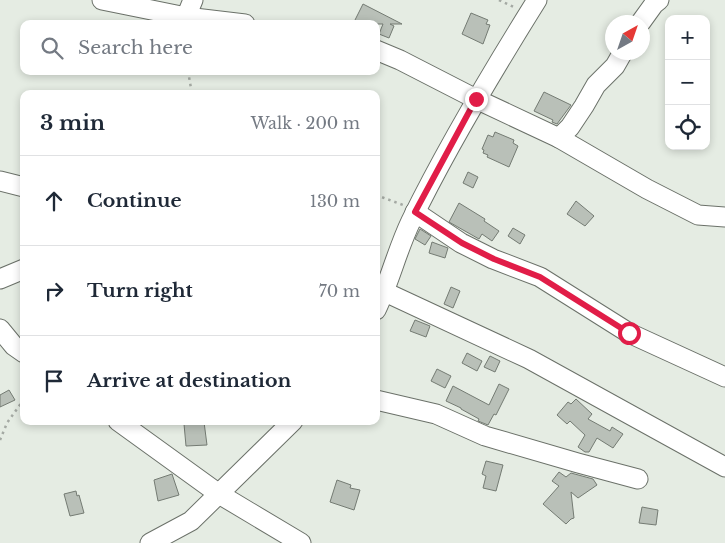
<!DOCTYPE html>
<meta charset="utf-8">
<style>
:root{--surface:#fff;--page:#f6f6f7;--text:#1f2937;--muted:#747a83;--line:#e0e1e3}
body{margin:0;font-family:"Libre Baskerville",serif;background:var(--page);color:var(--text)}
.controls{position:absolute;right:15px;top:15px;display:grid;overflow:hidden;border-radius:10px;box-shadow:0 2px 8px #0003}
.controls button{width:45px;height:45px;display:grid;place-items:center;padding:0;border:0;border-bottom:1px solid var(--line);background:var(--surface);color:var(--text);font:25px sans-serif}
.compass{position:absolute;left:605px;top:15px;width:45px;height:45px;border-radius:50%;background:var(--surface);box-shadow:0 2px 8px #0003;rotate:40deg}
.stop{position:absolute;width:15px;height:15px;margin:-11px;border:4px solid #e11d48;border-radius:50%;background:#fff}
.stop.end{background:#e11d48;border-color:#fff;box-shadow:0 1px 5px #0008}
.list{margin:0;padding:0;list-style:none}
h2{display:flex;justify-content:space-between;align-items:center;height:65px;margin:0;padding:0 20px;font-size:21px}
h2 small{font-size:16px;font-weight:400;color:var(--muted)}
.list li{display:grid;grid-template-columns:32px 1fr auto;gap:15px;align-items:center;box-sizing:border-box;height:90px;padding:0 20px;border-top:1px solid var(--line)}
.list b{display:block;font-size:19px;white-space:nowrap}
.list em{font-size:16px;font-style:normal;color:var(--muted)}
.icon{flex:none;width:28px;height:28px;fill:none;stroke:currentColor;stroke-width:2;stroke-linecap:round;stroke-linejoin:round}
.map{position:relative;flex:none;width:725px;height:543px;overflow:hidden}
.search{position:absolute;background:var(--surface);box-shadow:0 2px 8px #0003;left:20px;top:20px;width:360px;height:55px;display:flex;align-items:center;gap:12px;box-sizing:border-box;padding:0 18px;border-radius:10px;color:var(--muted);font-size:19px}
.panel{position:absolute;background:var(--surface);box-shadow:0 2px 8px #0003;left:20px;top:90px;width:360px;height:335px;border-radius:10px}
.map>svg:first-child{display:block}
.building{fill:#b9c0b8;stroke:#747b73}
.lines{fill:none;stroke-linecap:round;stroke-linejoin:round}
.minor-casing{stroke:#6b7169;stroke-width:21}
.path{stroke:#a4a9a3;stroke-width:2.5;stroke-dasharray:2.5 4;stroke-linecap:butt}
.minor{stroke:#fff;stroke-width:19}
.route{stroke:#e11d48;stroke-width:6}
</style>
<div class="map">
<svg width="725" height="543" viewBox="0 0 725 543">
<rect width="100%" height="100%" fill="#e5ece3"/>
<g class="building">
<polygon points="363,4 402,24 390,24 394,26 389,38 379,34 383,24 353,24"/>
<polygon points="471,13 488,20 486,24 490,25 483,44 462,34"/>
<polygon points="544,92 571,105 557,124 552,122 553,120 534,111"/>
<polygon points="495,132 514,140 513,143 518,146 509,167 487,157 488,155 483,153 484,150 482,149 488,135 493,137"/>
<polygon points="468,172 478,177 473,188 463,183"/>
<polygon points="576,201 594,216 585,226 567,214"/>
<polygon points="459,203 485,219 484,221 499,231 492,241 482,234 479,239 449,222"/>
<polygon points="513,228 525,235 520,244 508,236"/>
<polygon points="420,229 431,236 425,245 415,239"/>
<polygon points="432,242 448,248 445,258 429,253"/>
<polygon points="451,287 460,291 453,308 444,304"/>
<polygon points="415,320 430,326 426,337 410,331"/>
<polygon points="467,353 482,361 477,371 462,363"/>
<polygon points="490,356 500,361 495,372 484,367"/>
<polygon points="437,369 451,376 445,388 431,381"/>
<polygon points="499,384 509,389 496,415 494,414 488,425 478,421 479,419 461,409 461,408 446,401 453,386 489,405"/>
<polygon points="9,390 15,400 0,407 0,395"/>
<polygon points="576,399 592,414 588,419 610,431 612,427 623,434 613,448 597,438 589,452 585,452 578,447 585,435 570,421 567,424 557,415 568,402 571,404"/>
<polygon points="204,422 207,445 186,446 184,424"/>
<polygon points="486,461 503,465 496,491 483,488 486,476 482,474"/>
<polygon points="559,472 566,477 571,473 593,479 597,485 578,498 571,492 574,518 571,519 566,524 543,504 559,486 552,481"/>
<polygon points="172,474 179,495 158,501 154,480"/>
<polygon points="337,480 351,485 350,488 360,490 354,510 330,502"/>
<polygon points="76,491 77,496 79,495 84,513 70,516 64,494"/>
<polygon points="642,507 658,510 656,525 639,523"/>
</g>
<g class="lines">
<defs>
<g id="minor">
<polyline points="102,0 186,17 245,24"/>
<polyline points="186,17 193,0"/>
<polyline points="641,22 654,4 659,0"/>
<polyline points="376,50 400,60 476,99 559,138 647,189 698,215 725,217"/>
<polyline points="559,138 570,127 584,106 596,85 615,66 623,52"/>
<polyline points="0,181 24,187"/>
<polyline points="415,212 461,243 493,259 540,277 629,333 725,377"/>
<polyline points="0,279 24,269"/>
<polyline points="376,290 385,292 529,359 725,467"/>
<path d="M376 310C390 281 397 250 411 221 448 145 492 72 537 0"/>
<polyline points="0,329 14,346 24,353"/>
<polyline points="376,400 436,414 485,436 578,463 638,479"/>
<polyline points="118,421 219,494 301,543"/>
<polyline points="150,543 191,521 293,421"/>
</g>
</defs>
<use href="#minor" class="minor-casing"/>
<g class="path">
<polyline points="499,0 516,8"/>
<polyline points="188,71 192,94"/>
<polyline points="376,195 403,205"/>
<polyline points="0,440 7,423 24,399"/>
</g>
<use href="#minor" class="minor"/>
</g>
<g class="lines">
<polyline class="route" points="476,99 415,212 462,243 494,259 540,277 629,333"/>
</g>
</svg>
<div class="controls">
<button>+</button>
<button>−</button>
<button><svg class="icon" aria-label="locate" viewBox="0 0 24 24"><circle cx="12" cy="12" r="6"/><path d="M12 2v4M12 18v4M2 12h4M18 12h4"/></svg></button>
</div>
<svg class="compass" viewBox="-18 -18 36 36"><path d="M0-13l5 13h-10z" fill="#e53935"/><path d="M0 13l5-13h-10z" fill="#747a83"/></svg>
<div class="stop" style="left:629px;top:333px"></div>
<div class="stop end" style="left:476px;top:99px"></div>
<div class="search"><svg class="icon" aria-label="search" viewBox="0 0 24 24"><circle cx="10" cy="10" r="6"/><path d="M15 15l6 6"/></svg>Search here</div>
<section class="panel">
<h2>3 min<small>Walk · 200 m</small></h2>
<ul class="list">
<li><svg class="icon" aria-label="ahead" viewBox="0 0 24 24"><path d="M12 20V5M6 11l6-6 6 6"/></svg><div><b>Continue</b></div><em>130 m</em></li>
<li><svg class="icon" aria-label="right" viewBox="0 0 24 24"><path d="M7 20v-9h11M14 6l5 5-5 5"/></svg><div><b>Turn right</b></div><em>70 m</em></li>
<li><svg class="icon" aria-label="arrive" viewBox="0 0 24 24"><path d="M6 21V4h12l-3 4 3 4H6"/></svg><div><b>Arrive at destination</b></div></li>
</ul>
</section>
</div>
